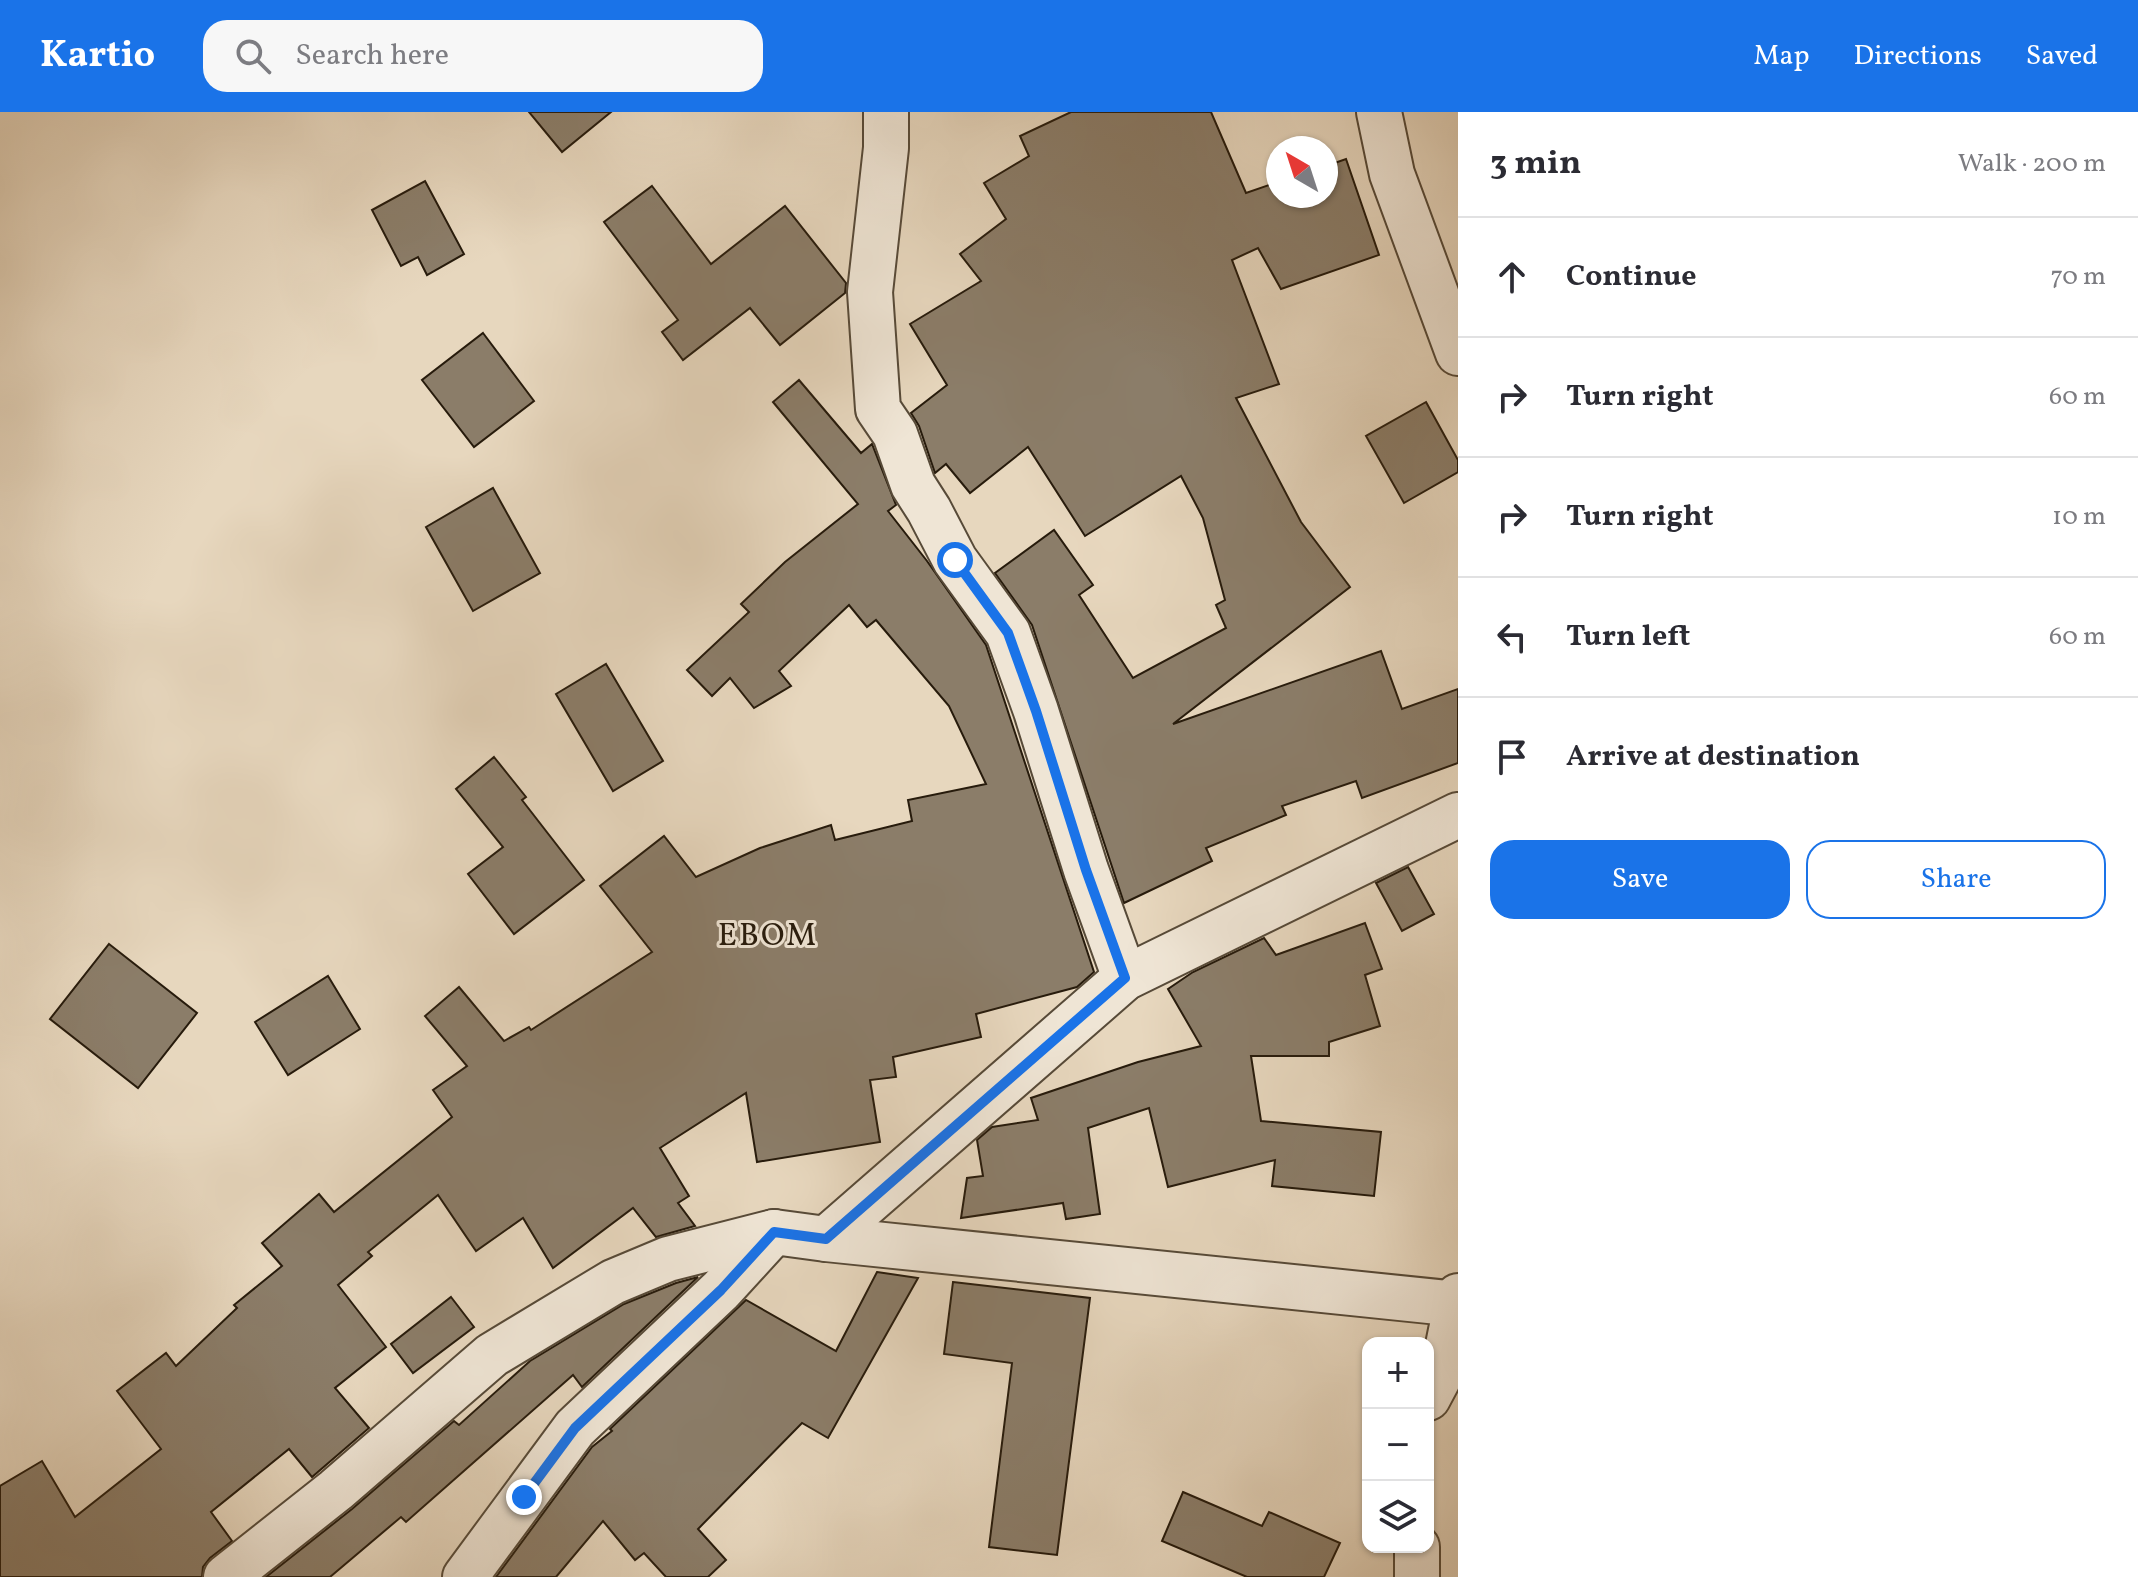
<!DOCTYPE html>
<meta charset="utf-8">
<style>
:root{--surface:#fff;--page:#f7f7f7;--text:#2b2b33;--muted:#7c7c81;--line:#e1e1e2;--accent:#1a73e8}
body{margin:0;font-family:Vollkorn,serif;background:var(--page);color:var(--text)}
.controls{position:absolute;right:24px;bottom:24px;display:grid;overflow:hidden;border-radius:16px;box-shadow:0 2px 6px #0004}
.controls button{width:72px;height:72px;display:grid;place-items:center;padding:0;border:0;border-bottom:2px solid var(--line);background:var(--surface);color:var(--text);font:40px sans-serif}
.compass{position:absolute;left:1266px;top:24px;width:72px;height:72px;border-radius:50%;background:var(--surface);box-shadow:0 2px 6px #0004;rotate:321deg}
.stop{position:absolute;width:24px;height:24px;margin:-18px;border:6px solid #1a73e8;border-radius:50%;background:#fff}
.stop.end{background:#1a73e8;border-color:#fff;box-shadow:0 2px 8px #0008}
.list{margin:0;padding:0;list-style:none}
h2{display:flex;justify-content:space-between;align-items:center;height:104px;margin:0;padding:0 32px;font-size:34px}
h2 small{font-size:26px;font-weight:400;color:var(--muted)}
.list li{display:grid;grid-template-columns:52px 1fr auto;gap:24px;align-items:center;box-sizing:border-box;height:120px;padding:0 32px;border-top:2px solid var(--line)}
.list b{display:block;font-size:30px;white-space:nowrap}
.list em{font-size:26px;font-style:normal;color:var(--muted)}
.actions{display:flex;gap:16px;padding:24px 32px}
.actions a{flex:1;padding:18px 0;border:2px solid var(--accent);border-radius:24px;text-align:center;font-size:28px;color:var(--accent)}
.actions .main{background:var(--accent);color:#fff}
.icon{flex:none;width:44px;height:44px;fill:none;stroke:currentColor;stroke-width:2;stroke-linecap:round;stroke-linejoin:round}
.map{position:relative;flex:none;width:1458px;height:1465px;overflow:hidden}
header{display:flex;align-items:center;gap:48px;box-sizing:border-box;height:112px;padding:0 40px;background:var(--accent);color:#fff}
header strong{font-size:38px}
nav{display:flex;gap:44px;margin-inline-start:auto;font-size:28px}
.search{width:560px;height:72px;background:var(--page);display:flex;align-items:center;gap:20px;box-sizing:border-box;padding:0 28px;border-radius:24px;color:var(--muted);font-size:30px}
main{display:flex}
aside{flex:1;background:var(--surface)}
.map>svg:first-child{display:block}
.building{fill:#8b7d69;stroke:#271b0c;stroke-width:2}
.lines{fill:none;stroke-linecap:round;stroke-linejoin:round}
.minor-casing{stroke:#574a38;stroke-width:48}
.minor{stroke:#efe5d5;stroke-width:44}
.route{stroke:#1a73e8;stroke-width:10}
.labels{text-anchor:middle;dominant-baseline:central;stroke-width:6;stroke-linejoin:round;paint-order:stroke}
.quarter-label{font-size:32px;letter-spacing:2px;fill:#271b0c;stroke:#efe5d5}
</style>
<header>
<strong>Kartio</strong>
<div class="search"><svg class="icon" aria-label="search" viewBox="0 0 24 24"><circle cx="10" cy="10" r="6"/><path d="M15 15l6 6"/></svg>Search here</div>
<nav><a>Map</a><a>Directions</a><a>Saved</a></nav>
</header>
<main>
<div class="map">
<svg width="1458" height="1465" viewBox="0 0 1458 1465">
<rect width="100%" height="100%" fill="#e7d7be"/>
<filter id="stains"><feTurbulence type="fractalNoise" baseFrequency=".0025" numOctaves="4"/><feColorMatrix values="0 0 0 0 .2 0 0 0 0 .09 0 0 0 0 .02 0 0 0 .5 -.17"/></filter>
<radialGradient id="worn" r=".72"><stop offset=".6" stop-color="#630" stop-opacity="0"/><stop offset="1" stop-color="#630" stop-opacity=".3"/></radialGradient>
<g class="building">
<polygon points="529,0 611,0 562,40"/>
<polygon points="1071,0 1211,0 1246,81 1278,70 1278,84 1326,84 1326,54 1346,47 1379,143 1281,177 1258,136 1232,148 1279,272 1236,286 1301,410 1350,475 1173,612 1381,539 1402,597 1458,577 1458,651 1362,686 1356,669 1282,694 1286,703 1206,736 1212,749 1124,791 1032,513 995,461 1054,418 1093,473 1079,483 1133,566 1226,516 1216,493 1225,488 1203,406 1181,364 1085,424 1028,335 970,381 946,352 935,361 919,314 911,301 947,273 910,212 981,169 960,142 1006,107 984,71 1029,44 1020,24"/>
<polygon points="425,69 464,142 427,163 418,145 401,154 372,98"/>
<polygon points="652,74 711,152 785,94 846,171 845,181 780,233 750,196 683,248 662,220 678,208 604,110"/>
<polygon points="483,221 534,289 474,335 422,268"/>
<polygon points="799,268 861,341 872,332 896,393 888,399 927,449 986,533 1094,860 1077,875 976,902 981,925 893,945 896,965 870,968 880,1030 757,1050 746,981 660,1036 689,1084 678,1091 695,1114 656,1125 633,1096 553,1156 523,1106 476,1139 438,1083 368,1140 372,1144 338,1173 386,1235 335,1276 369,1316 312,1365 289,1337 211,1400 232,1429 210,1446 203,1455 202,1465 0,1465 0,1374 42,1349 75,1405 161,1337 117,1279 166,1241 176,1254 237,1196 234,1193 282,1154 262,1131 319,1082 334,1100 452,1005 433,978 467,954 425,904 459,875 504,929 529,915 531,918 652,840 600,774 664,724 696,765 760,736 831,713 835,728 912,709 908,688 986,672 949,594 876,508 867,515 849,493 779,559 791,574 754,596 730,566 712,584 687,558 749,500 741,492 785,450 858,392 773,290"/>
<polygon points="1426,290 1458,348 1458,360 1404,391 1366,324"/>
<polygon points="493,376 540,461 473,499 426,415"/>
<polygon points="606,552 663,649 613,679 556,582"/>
<polygon points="494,645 526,685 522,688 584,768 514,822 468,762 503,735 456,677"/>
<polygon points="1408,755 1434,802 1402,819 1376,771"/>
<polygon points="1365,811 1382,857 1365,863 1380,914 1329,930 1329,944 1251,944 1261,1009 1381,1020 1374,1084 1272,1074 1275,1048 1168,1075 1149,996 1088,1016 1100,1102 1066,1107 1063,1091 961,1106 967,1066 983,1064 977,1028 992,1015 1038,1008 1031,986 1138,950 1201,934 1168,877 1193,860 1264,826 1276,843"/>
<polygon points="109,832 197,901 138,976 50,907"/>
<polygon points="328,864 360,917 288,963 255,910"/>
<polygon points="877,1160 918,1166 828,1326 802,1311 698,1417 726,1448 708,1465 666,1465 644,1441 635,1448 603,1409 556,1465 496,1465 592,1335 612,1319 610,1317 746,1188 836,1239"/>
<polygon points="698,1165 582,1275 573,1263 406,1410 401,1405 330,1465 266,1465 352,1397 454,1309 459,1313 530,1249 624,1192 676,1171"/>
<polygon points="953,1170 1090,1186 1057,1443 989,1435 1012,1251 944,1242"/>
<polygon points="451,1185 474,1215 413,1261 391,1232"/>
<polygon points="1183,1380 1262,1414 1269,1400 1340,1431 1324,1465 1247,1465 1162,1429"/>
</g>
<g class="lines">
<defs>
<g id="minor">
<polyline points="886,0 886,36 870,180 878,297 895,322 913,373 929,398 955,448 1008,521 1036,599 1086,758 1125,866"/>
<polyline points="1379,0 1392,62 1458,241"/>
<polyline points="826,1127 1458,1192"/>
<polyline points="1428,1286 1443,1258 1458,1184"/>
<polyline points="1417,1435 1417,1465"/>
<polyline points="226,1465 336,1378 492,1243 613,1170 668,1147 774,1120 826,1127 1125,866 1458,703"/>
<polyline points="465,1465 575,1316 721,1178 774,1120"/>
</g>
</defs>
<use href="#minor" class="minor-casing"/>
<use href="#minor" class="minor"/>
</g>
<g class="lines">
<polyline class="route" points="524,1385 575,1316 721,1178 774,1120 826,1127 1125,866 1086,758 1036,599 1008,521 955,448"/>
</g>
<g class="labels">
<g class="quarter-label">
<text x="768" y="825">EBOM</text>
</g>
</g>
<rect width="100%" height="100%" filter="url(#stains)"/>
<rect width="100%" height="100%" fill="url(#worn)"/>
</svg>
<div class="controls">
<button>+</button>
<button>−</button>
<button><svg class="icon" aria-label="layers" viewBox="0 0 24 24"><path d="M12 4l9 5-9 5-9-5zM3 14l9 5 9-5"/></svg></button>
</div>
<svg class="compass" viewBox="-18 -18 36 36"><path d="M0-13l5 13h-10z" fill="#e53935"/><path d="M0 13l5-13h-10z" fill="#7c7c81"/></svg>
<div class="stop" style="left:955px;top:448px"></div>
<div class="stop end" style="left:524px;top:1385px"></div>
</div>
<aside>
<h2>3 min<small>Walk · 200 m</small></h2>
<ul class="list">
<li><svg class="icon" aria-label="ahead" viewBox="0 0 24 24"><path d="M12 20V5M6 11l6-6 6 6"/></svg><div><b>Continue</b></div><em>70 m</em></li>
<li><svg class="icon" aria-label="right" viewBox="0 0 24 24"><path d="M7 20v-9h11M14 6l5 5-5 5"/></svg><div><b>Turn right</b></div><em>60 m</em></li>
<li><svg class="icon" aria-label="right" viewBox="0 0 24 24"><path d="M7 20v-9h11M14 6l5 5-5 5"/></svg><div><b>Turn right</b></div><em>10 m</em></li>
<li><svg class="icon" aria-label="left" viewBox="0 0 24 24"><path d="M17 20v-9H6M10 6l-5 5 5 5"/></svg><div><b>Turn left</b></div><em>60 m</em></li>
<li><svg class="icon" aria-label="arrive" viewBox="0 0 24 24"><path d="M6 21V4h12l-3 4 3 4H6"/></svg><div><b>Arrive at destination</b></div></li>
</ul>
<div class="actions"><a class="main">Save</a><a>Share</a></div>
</aside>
</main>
